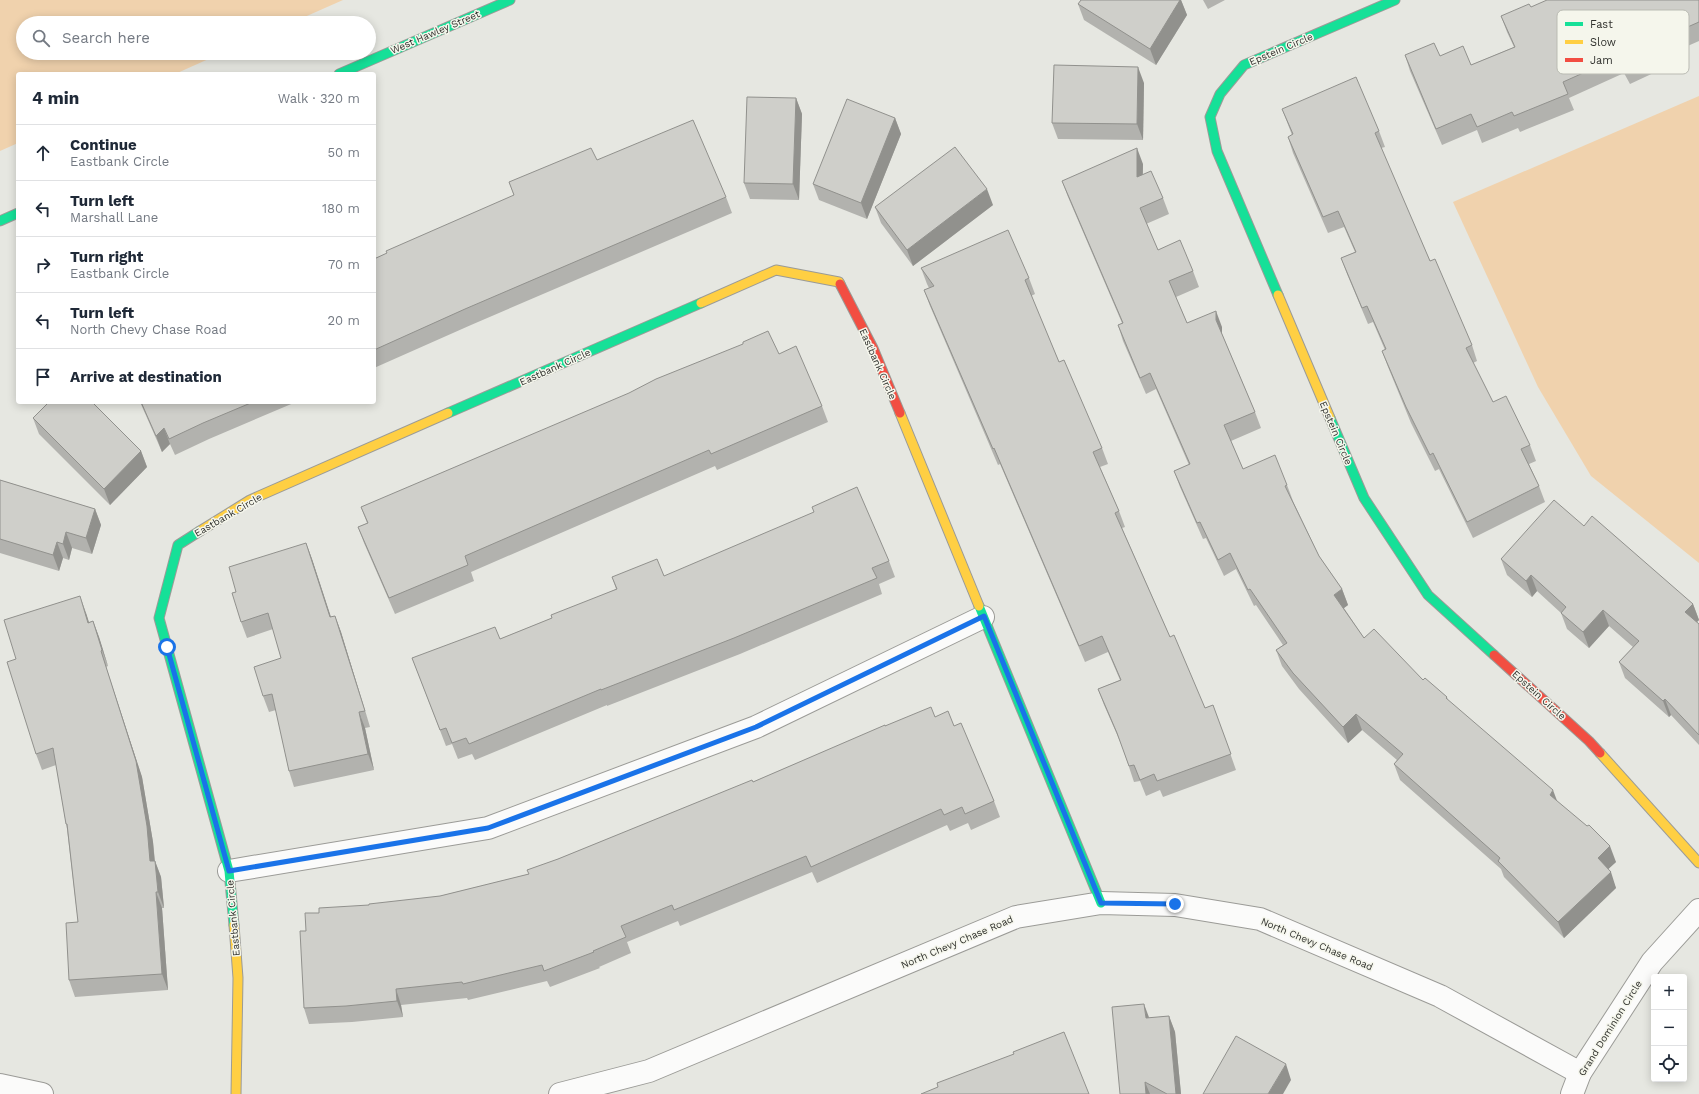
<!DOCTYPE html>
<meta charset="utf-8">
<style>
:root{--surface:#fff;--page:#f6f6f7;--text:#1f2937;--muted:#747a83;--line:#e0e1e3}
body{margin:0;font-family:"Work Sans",sans-serif;background:var(--page);color:var(--text)}
.controls{position:absolute;right:12px;bottom:12px;display:grid;overflow:hidden;border-radius:4px;box-shadow:0 2px 10px #0003}
.controls button{width:36px;height:36px;display:grid;place-items:center;padding:0;border:0;border-bottom:1px solid var(--line);background:var(--surface);color:var(--text);font:20px sans-serif}
.stop{position:absolute;width:12px;height:12px;margin:-9px;border:3px solid #1a73e8;border-radius:50%;background:#fff}
.stop.end{background:#1a73e8;border-color:#fff;box-shadow:0 1px 4px #0008}
.list{margin:0;padding:0;list-style:none}
h2{display:flex;justify-content:space-between;align-items:center;height:52px;margin:0;padding:0 16px;font-size:17px}
h2 small{font-size:13px;font-weight:400;color:var(--muted)}
.list li{display:grid;grid-template-columns:26px 1fr auto;gap:12px;align-items:center;box-sizing:border-box;height:56px;padding:0 16px;border-top:1px solid var(--line)}
.list b{display:block;font-size:15px;white-space:nowrap}
.list p{margin:0;font-size:13px;white-space:nowrap;color:var(--muted)}
.list em{font-size:13px;font-style:normal;color:var(--muted)}
.icon{flex:none;width:22px;height:22px;fill:none;stroke:currentColor;stroke-width:2;stroke-linecap:round;stroke-linejoin:round}
.map{position:relative;flex:none;width:1699px;height:1094px;overflow:hidden}
.search{position:absolute;background:var(--surface);box-shadow:0 2px 10px #0003;left:16px;top:16px;width:360px;height:44px;display:flex;align-items:center;gap:10px;box-sizing:border-box;padding:0 14px;border-radius:22px;color:var(--muted);font-size:15px}
.panel{position:absolute;background:var(--surface);box-shadow:0 2px 10px #0003;left:16px;top:72px;width:360px;height:332px;border-radius:4px}
.map>svg:first-child{display:block}
.green{fill:#f0d2ad}
.lines{fill:none;stroke-linecap:round;stroke-linejoin:round}
.street-casing{stroke:#9b9b97;stroke-width:24}
.fast-casing{stroke:#9b9b97;stroke-width:11}
.slow-casing{stroke:#9b9b97;stroke-width:11}
.jam-casing{stroke:#9b9b97;stroke-width:11}
.street{stroke:#fbfbfa;stroke-width:22}
.fast{stroke:#16e098;stroke-width:9}
.slow{stroke:#ffcf43;stroke-width:9}
.jam{stroke:#f24e42;stroke-width:9}
.wall{fill:#b2b2ae}
.shaded-wall{fill:#91918d}
.building{fill:#cfcfca;stroke:#91918d}
.route{stroke:#1a73e8;stroke-width:5}
.labels{text-anchor:middle;dominant-baseline:central;stroke-width:3;stroke-linejoin:round;paint-order:stroke}
.street-label{font-size:10px;fill:#30312d;stroke:#f5f6ec}
.key{fill:#f5f6ec;stroke:#babbb3;stroke-width:1}
.key-label{font-size:11px;fill:#30312d}
</style>
<div class="map">
<svg width="1699" height="1094" viewBox="0 0 1699 1094">
<rect width="100%" height="100%" fill="#e6e7e1"/>
<g class="green">
<polygon points="0,0 343,0 291,23 23,23 23,53 222,53 175,74 18,74 18,143 0,151"/>
<polygon points="1699,96 1699,563 1591,476 1538,387 1453,202"/>
</g>
<g class="lines">
<defs>
<g id="street">
<polyline points="229,871 488,828 756,727 983,617"/>
<polyline points="0,1085 42,1094"/>
<polyline points="560,1094 649,1071 1016,917 1101,903 1175,905 1260,919 1440,996 1580,1073"/>
<polyline points="1572,1094 1580,1073 1652,962 1699,910"/>
</g>
<g id="fast">
<polyline points="339,74 510,0"/>
<polyline points="0,221 18,213"/>
<polyline points="1278,295 1217,151 1210,117 1220,94 1244,65 1395,0"/>
<polyline points="448,413 701,303"/>
<polyline points="1330,418 1364,498 1428,595 1494,655"/>
<polyline points="200,531 178,545 159,618 229,871 234,925"/>
<polyline points="979,606 1101,903"/>
</g>
<g id="slow">
<polyline points="1278,295 1330,418"/>
<polyline points="701,303 776,270 839,282 840,284"/>
<polyline points="900,413 979,606"/>
<polyline points="200,531 250,500 448,413"/>
<polyline points="1600,753 1699,863"/>
<polyline points="234,925 238,978 236,1094"/>
</g>
<g id="jam">
<polyline points="840,284 873,348 900,413"/>
<polyline points="1494,655 1589,741 1600,753"/>
</g>
</defs>
<use href="#street" class="street-casing"/>
<use href="#fast" class="fast-casing"/>
<use href="#slow" class="slow-casing"/>
<use href="#jam" class="jam-casing"/>
<use href="#street" class="street"/>
<use href="#fast" class="fast"/>
<use href="#slow" class="slow"/>
<use href="#jam" class="jam"/>
</g>
<g class="wall">
<polygon points="1081,0 1181,0 1187,15 1156,65 1084,20 1078,4"/>
<polygon points="1203,0 1225,0 1208,9"/>
<polygon points="1699,0 1699,41 1674,52 1677,62 1630,84 1624,73 1569,98 1574,110 1520,132 1518,128 1482,143 1477,130 1442,145 1410,71 1405,55 1440,56 1471,65 1514,47 1507,32 1501,16 1531,7"/>
<polygon points="1144,83 1143,140 1058,139 1052,123"/>
<polygon points="796,98 802,114 799,200 750,199 744,183"/>
<polygon points="1282,109 1379,131 1385,147 1381,148 1430,261 1472,345 1477,361 1473,363 1493,402 1530,445 1536,461 1529,464 1539,486 1545,502 1473,538 1439,469 1435,471 1411,423 1388,367 1382,351 1385,350 1373,322 1368,324 1347,274 1341,258 1355,252 1344,227 1328,233 1293,153 1288,137 1292,135"/>
<polygon points="895,118 901,134 867,219 819,200 813,184"/>
<polygon points="597,160 726,197 732,213 471,325 374,368 374,259 514,196 509,182"/>
<polygon points="1143,164 1143,174 1163,198 1169,214 1146,224 1158,250 1193,271 1199,287 1176,297 1187,323 1222,327 1222,334 1255,412 1261,428 1231,441 1243,469 1287,485 1293,501 1319,556 1342,589 1348,605 1344,608 1364,638 1447,697 1448,700 1557,801 1616,862 1608,869 1616,888 1564,938 1504,877 1501,869 1400,780 1394,764 1397,760 1362,730 1348,743 1299,689 1282,666 1276,650 1283,645 1256,605 1254,606 1236,569 1224,576 1206,538 1203,539 1180,487 1174,471 1189,465 1156,389 1146,394 1123,341 1118,325 1122,323 1068,197 1062,181"/>
<polygon points="993,205 913,266 881,223 875,207"/>
<polygon points="921,268 1029,278 1035,294 1031,296 1059,362 1102,448 1108,464 1100,467 1119,511 1125,527 1122,528 1170,637 1205,708 1213,705 1236,770 1163,797 1160,790 1146,796 1140,781 1134,782 1122,746 1104,705 1098,689 1120,680 1108,652 1085,662 1000,464 998,465 930,306 924,290 929,288 927,284"/>
<polygon points="779,354 822,406 828,422 717,470 715,466 471,572 474,581 395,614 364,543 358,527 367,523 361,507"/>
<polygon points="140,402 296,402 209,439 175,455 170,444 162,452"/>
<polygon points="33,418 141,451 147,467 110,505 39,434"/>
<polygon points="0,480 95,509 101,525 92,554 72,548 69,560 63,558 59,571 0,553"/>
<polygon points="1584,526 1693,604 1699,620 1697,622 1699,624 1699,745 1671,715 1669,717 1625,678 1619,662 1633,647 1609,626 1589,648 1567,629 1561,613 1537,591 1532,597 1507,575 1501,559"/>
<polygon points="306,543 312,559 331,617 335,616 341,632 370,727 365,728 374,770 294,787 289,771 276,710 269,712 263,696 281,658 273,629 247,638 241,622 236,592"/>
<polygon points="889,561 895,577 879,584 882,594 740,654 607,706 607,705 475,760 472,754 458,759 452,744 446,746 412,658 500,639 552,618 616,589 612,577 664,576"/>
<polygon points="86,613 89,622 93,621 99,637 108,666 106,667 142,777 153,842 155,861 161,877 164,908 162,908 168,990 75,997 69,980 78,922 67,829 66,824 56,765 42,770 36,754 16,659"/>
<polygon points="935,717 954,726 994,801 1000,817 971,830 968,823 950,831 947,825 817,883 812,872 680,926 678,921 627,942 631,953 599,967 600,968 550,987 547,981 468,1000 467,998 401,1005 403,1017 352,1022 309,1024 304,1008 306,931 319,913 440,896 529,874 558,859 753,782 885,726"/>
<polygon points="1169,1016 1175,1032 1181,1094 1120,1094 1149,1018"/>
</g>
<g class="shaded-wall">
<polygon points="1180,0 1181,0 1187,15 1156,65 1150,49"/>
<polygon points="1138,67 1144,83 1143,140 1137,124"/>
<polygon points="796,98 802,114 799,200 793,184"/>
<polygon points="895,118 901,134 867,219 861,203"/>
<polygon points="1137,148 1143,164 1142,193 1137,177"/>
<polygon points="987,189 993,205 913,266 907,250"/>
<polygon points="1216,311 1222,327 1222,336 1216,320"/>
<polygon points="164,428 170,444 162,452 156,436"/>
<polygon points="141,451 147,467 110,505 104,489"/>
<polygon points="95,509 101,525 92,554 86,538"/>
<polygon points="66,532 72,548 69,560 63,544"/>
<polygon points="57,542 63,558 59,571 53,555"/>
<polygon points="306,543 312,559 336,633 330,617"/>
<polygon points="1531,575 1537,591 1532,597 1526,581"/>
<polygon points="1342,589 1348,605 1340,611 1334,595"/>
<polygon points="80,596 86,613 94,639 88,623"/>
<polygon points="1693,604 1699,620 1691,628 1685,612"/>
<polygon points="1603,610 1609,626 1589,648 1583,632"/>
<polygon points="335,616 341,632 370,727 365,711"/>
<polygon points="93,621 99,637 108,666 102,650"/>
<polygon points="101,651 106,667 142,777 153,842 156,877 150,861"/>
<polygon points="1665,699 1671,715 1669,717 1663,701"/>
<polygon points="359,712 365,728 374,770 368,754"/>
<polygon points="1356,714 1362,730 1348,743 1343,727"/>
<polygon points="1553,790 1559,806 1550,795"/>
<polygon points="1610,846 1616,862 1603,874 1598,858"/>
<polygon points="155,861 161,877 164,908 158,892"/>
<polygon points="1611,872 1616,888 1564,938 1558,922"/>
<polygon points="156,892 162,908 168,990 162,974"/>
<polygon points="396,989 401,1005 403,1017 397,1001"/>
<polygon points="1144,1004 1150,1020 1146,1018"/>
<polygon points="1169,1016 1175,1032 1181,1094 1176,1094"/>
<polygon points="1286,1064 1291,1080 1283,1094 1268,1094"/>
<polygon points="1145,1082 1150,1094 1146,1094"/>
</g>
<g class="building">
<polygon points="1081,0 1180,0 1150,49 1078,4"/>
<polygon points="1547,0 1699,0 1699,22 1667,36 1672,46 1624,68 1619,57 1563,82 1568,94 1514,116 1512,112 1477,127 1471,114 1436,129 1405,55 1434,43 1440,56 1463,46 1471,65 1515,47 1501,16 1529,4 1531,7"/>
<polygon points="1054,65 1138,67 1137,124 1052,123"/>
<polygon points="1356,77 1379,131 1375,133 1430,261 1435,259 1472,345 1466,348 1493,402 1506,396 1530,445 1521,449 1539,486 1467,522 1433,453 1430,455 1406,407 1382,351 1386,349 1367,306 1362,308 1341,258 1356,252 1338,211 1323,217 1288,137 1293,134 1282,109"/>
<polygon points="747,97 796,98 793,184 744,183"/>
<polygon points="847,99 895,118 861,203 813,184"/>
<polygon points="693,120 726,197 465,309 374,350 374,259 387,253 386,251 514,195 509,182 591,148 597,160"/>
<polygon points="955,147 987,189 907,250 875,207"/>
<polygon points="1137,148 1137,177 1151,171 1163,198 1140,208 1158,250 1180,240 1193,271 1169,281 1187,323 1216,311 1216,320 1255,412 1224,425 1243,469 1275,455 1287,485 1285,486 1319,556 1342,589 1334,595 1364,638 1374,629 1423,680 1425,678 1447,697 1446,698 1553,790 1550,795 1587,826 1589,825 1610,846 1598,858 1611,872 1558,922 1498,861 1500,858 1394,764 1403,754 1356,714 1343,727 1293,673 1276,650 1287,643 1250,589 1248,590 1230,553 1218,560 1200,522 1197,523 1174,471 1190,464 1150,373 1140,378 1118,325 1123,323 1062,181"/>
<polygon points="1008,230 1029,278 1025,280 1059,362 1064,360 1102,448 1093,452 1119,511 1115,513 1170,637 1174,635 1205,708 1213,705 1231,754 1157,781 1154,774 1140,780 1134,765 1129,766 1117,733 1098,689 1121,680 1102,636 1079,646 994,448 993,449 924,290 934,286 921,268"/>
<polygon points="768,331 779,354 796,346 822,406 711,454 709,450 465,556 468,565 389,598 358,527 368,523 361,507 629,393 656,379 743,344 743,342"/>
<polygon points="49,402 92,402 141,451 104,489 33,418"/>
<polygon points="141,402 253,402 203,423 169,439 164,428 156,436"/>
<polygon points="0,480 95,509 86,538 66,532 63,544 57,542 53,555 0,539"/>
<polygon points="857,487 889,561 872,568 877,578 734,638 601,690 601,689 469,744 466,738 452,743 446,728 440,730 412,658 495,627 500,639 552,618 551,615 617,589 612,577 657,559 664,576 814,512 812,507"/>
<polygon points="1554,500 1584,526 1592,516 1693,604 1685,612 1699,624 1699,735 1665,699 1663,701 1619,662 1639,641 1603,610 1583,632 1561,613 1566,607 1531,575 1526,581 1501,559"/>
<polygon points="306,543 330,617 335,616 365,711 359,712 368,754 289,771 272,694 263,696 254,667 281,658 268,613 241,622 232,593 236,592 229,567"/>
<polygon points="80,596 88,623 93,621 102,650 101,651 136,761 147,826 150,861 155,861 158,892 156,892 162,974 69,980 66,923 78,922 67,824 66,824 53,748 36,754 7,662 16,659 4,620"/>
<polygon points="931,707 935,717 948,711 954,726 961,723 994,801 965,814 962,807 944,815 941,809 811,867 806,856 674,910 672,905 621,926 626,937 593,951 594,952 544,971 542,965 463,984 462,982 396,989 397,1001 346,1006 304,1008 300,931 306,931 305,913 319,913 319,908 369,905 369,904 440,896 529,874 527,870 558,859 752,780 753,782 885,725 885,726"/>
<polygon points="1144,1004 1146,1018 1169,1016 1176,1094 1167,1094 1145,1082 1146,1094 1120,1094 1112,1007"/>
<polygon points="1064,1032 1089,1094 921,1094 938,1087 937,1083 1014,1054 1013,1052"/>
<polygon points="1236,1036 1286,1064 1268,1094 1203,1094"/>
</g>
<g class="lines">
<polyline class="route" points="167,647 229,871 488,828 756,727 984,616 1101,903 1175,904"/>
</g>
<g class="labels">
<g class="street-label">
<text transform="translate(435 32) rotate(-23)">West Hawley Street</text>
<text transform="translate(1281 49) rotate(-23)">Epstein Circle</text>
<text transform="translate(878 364) rotate(66)">Eastbank Circle</text>
<text transform="translate(555 367) rotate(-24)">Eastbank Circle</text>
<text transform="translate(1336 433) rotate(67)">Epstein Circle</text>
<text transform="translate(228 515) rotate(-30)">Eastbank Circle</text>
<text transform="translate(1539 695) rotate(42)">Epstein Circle</text>
<text transform="translate(233 918) rotate(-95)">Eastbank Circle</text>
<text transform="translate(957 942) rotate(-23)">North Chevy Chase Road</text>
<text transform="translate(1317 944) rotate(23)">North Chevy Chase Road</text>
<text transform="translate(1610 1028) rotate(-58)">Grand Dominion Circle</text>
</g>
</g>
<rect x="1557" y="10" width="132" height="64" rx="6" class="key"/>
<rect x="1565" y="22" width="18" height="4" fill="#16e098"/>
<rect x="1565" y="40" width="18" height="4" fill="#ffcf43"/>
<rect x="1565" y="58" width="18" height="4" fill="#f24e42"/>
<g class="key-label">
<text x="1590" y="28">Fast</text>
<text x="1590" y="46">Slow</text>
<text x="1590" y="64">Jam</text>
</g>
</svg>
<div class="controls">
<button>+</button>
<button>−</button>
<button><svg class="icon" aria-label="locate" viewBox="0 0 24 24"><circle cx="12" cy="12" r="6"/><path d="M12 2v4M12 18v4M2 12h4M18 12h4"/></svg></button>
</div>
<div class="stop" style="left:167px;top:647px"></div>
<div class="stop end" style="left:1175px;top:904px"></div>
<div class="search"><svg class="icon" aria-label="search" viewBox="0 0 24 24"><circle cx="10" cy="10" r="6"/><path d="M15 15l6 6"/></svg>Search here</div>
<section class="panel">
<h2>4 min<small>Walk · 320 m</small></h2>
<ul class="list">
<li><svg class="icon" aria-label="ahead" viewBox="0 0 24 24"><path d="M12 20V5M6 11l6-6 6 6"/></svg><div><b>Continue</b><p>Eastbank Circle</p></div><em>50 m</em></li>
<li><svg class="icon" aria-label="left" viewBox="0 0 24 24"><path d="M17 20v-9H6M10 6l-5 5 5 5"/></svg><div><b>Turn left</b><p>Marshall Lane</p></div><em>180 m</em></li>
<li><svg class="icon" aria-label="right" viewBox="0 0 24 24"><path d="M7 20v-9h11M14 6l5 5-5 5"/></svg><div><b>Turn right</b><p>Eastbank Circle</p></div><em>70 m</em></li>
<li><svg class="icon" aria-label="left" viewBox="0 0 24 24"><path d="M17 20v-9H6M10 6l-5 5 5 5"/></svg><div><b>Turn left</b><p>North Chevy Chase Road</p></div><em>20 m</em></li>
<li><svg class="icon" aria-label="arrive" viewBox="0 0 24 24"><path d="M6 21V4h12l-3 4 3 4H6"/></svg><div><b>Arrive at destination</b></div></li>
</ul>
</section>
</div>
